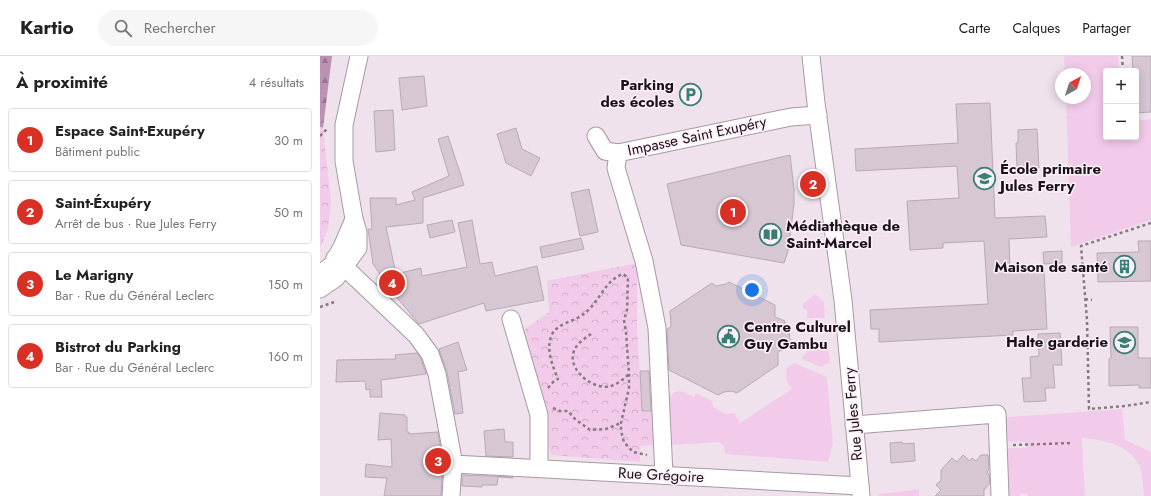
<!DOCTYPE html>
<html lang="fr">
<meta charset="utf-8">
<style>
:root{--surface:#fff;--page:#f6f6f6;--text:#222;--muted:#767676;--line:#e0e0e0;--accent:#d93025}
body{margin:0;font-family:Jost,sans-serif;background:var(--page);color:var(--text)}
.controls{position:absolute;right:12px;top:12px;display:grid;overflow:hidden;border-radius:4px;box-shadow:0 2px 10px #0003}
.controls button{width:36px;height:36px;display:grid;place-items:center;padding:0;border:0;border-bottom:1px solid var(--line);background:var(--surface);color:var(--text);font:20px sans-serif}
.compass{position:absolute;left:735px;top:12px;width:36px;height:36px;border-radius:50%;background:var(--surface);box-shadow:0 2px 10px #0003;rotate:39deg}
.you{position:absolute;left:432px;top:234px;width:14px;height:14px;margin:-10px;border:3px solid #fff;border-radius:50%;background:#1a73e8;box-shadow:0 0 0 6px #1a73e833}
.badge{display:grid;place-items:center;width:26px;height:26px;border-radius:50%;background:var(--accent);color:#fff;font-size:13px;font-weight:700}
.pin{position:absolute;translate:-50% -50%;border:2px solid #fff;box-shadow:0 1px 4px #0006}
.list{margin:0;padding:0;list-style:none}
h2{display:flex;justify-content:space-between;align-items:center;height:52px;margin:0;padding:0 16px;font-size:17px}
h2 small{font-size:13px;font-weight:400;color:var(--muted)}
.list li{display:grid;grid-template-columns:26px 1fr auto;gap:12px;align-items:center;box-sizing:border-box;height:64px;margin:0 8px 8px;padding:0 8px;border:1px solid var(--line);border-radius:4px}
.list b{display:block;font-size:15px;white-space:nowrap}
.list p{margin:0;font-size:13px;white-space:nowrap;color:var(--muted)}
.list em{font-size:13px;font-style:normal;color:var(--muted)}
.icon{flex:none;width:22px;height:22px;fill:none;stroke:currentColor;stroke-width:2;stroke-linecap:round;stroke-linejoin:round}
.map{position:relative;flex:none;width:831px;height:440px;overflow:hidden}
header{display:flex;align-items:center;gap:24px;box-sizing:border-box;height:56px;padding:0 20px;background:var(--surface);border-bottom:1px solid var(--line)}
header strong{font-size:19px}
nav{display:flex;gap:22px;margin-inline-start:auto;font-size:14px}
.search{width:280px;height:36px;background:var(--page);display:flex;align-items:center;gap:10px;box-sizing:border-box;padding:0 14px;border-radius:22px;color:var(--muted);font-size:15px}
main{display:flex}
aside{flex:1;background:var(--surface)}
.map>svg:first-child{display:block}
.green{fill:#f2cbea}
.forest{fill:url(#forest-firs)}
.park{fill:url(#park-crowns)}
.building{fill:#d6c7d2;stroke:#b8aab5}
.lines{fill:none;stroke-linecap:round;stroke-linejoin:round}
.minor-casing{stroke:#a799a4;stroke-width:19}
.path{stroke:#847b82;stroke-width:2.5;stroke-dasharray:3 3;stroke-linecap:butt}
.minor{stroke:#fff;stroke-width:17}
.labels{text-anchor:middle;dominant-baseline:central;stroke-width:3;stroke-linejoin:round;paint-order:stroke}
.poi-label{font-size:15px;font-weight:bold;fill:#181317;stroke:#feeffa;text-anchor:end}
.street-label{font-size:15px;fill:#181317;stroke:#feeffa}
</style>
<header>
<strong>Kartio</strong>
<div class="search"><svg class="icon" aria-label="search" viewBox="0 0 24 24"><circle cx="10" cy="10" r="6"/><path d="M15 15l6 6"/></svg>Rechercher</div>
<nav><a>Carte</a><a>Calques</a><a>Partager</a></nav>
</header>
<main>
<aside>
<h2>À proximité<small>4 résultats</small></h2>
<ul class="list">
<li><span class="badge">1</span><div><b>Espace Saint-Exupéry</b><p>Bâtiment public</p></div><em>30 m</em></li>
<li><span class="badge">2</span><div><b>Saint-Éxupéry</b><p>Arrêt de bus · Rue Jules Ferry</p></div><em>50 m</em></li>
<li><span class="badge">3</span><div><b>Le Marigny</b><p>Bar · Rue du Général Leclerc</p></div><em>150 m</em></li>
<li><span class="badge">4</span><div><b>Bistrot du Parking</b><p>Bar · Rue du Général Leclerc</p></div><em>160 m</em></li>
</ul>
</aside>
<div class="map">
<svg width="831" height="440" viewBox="0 0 831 440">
<defs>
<pattern id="forest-firs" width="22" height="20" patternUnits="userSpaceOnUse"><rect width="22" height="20" fill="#bc92b4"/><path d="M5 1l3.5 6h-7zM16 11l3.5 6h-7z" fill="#987691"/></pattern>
<pattern id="park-crowns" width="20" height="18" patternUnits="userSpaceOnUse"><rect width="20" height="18" fill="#f2cbea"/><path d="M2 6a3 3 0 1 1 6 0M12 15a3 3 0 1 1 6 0" fill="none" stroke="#cfadc8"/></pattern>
</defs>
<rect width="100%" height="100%" fill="#f0e2ed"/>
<g class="green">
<polygon points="744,0 798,0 799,15 786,15 786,81 816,81 816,65 831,63 831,164 751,191 746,42 765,42 765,18 745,18"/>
<polygon points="495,238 504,246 505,260 504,262 487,262 487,255 482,251 483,248"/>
<polygon points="508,289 510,306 501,311 482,303 482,301 489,294 489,290"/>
<path d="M474 307 507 321 513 387 508 406 405 398 404 390 399 386 352 389 349 344C354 330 364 336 374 341L376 337 392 345 393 351 406 358 414 357 420 367 472 333 467 325 466 313Z"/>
<path d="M802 353 805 384 831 396V440H824C823 432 823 416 819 409 808 388 784 384 762 382L765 440H708L707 438H700V440H685L683 392H706V386L683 385 685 363 688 361Z"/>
<polygon points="599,433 599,440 558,440 558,438"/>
</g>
<polygon class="forest" points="0,0 12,0 3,72 0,71"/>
<g class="park">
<polygon points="0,71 3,72 11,146 8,173 0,192"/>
<polygon points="317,207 317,273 322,355 335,354 338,391 331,389 320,390 320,406 231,399 228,389 227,364 205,281 205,273 229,256 227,225"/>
</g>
<g class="building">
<polygon points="812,0 831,0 831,56 816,57 816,15 813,15"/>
<polygon points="104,20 107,50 82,54 79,22"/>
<polygon points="670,47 675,162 725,160 727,181 689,183 690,215 724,214 727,273 693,275 693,279 559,286 559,273 551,273 550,254 668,248 664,185 623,187 623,192 590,194 587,145 639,142 637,110 536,115 535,93 638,87 636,48"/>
<polygon points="73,54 75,94 56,96 54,55"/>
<polygon points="196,72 202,93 220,102 211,120 186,107 177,78"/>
<polygon points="717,73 719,112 697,113 696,87 698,87 698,74"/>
<polygon points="128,80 144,129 103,142 103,167 66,171 76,218 101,212 102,220 147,211 138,167 152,164 160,208 172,206 175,220 217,210 224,244 166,255 164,247 99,268 73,237 53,208 48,173 52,173 50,142 76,142 76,149 95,144 92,136 129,120 118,83"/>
<polygon points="470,99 474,133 474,148 468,195 464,207 361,189 347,128"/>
<polygon points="269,133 278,176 260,180 251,137"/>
<polygon points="132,164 135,176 110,182 107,169"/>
<polygon points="261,182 264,193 222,202 220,191"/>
<polygon points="818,185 831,185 831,225 778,226 777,197 819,196"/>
<polygon points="742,195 742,207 724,208 723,196"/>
<polygon points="409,226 455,249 455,261 465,265 465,269 469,271 470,286 466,288 466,292 458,296 458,309 417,337 412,335 404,336 398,339 349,314 347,273 351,271 350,255 392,227 396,230 406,228"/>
<polygon points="790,271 818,271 818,302 831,302 831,332 819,332 819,329 789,330 789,303 791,302"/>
<polygon points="740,277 742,309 733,309 735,332 725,332 726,345 704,346 702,322 711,322 710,301 719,300 718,278"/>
<polygon points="138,286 147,314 138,316 143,357 135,358 127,316 119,293"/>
<polygon points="97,297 101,303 106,318 61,324 62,341 50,341 50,333 46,334 45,325 16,326 17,304 76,303 75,299"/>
<polygon points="320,315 329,315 331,355 322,355"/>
<polygon points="60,357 85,359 85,361 87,361 87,376 89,376 89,378 118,376 123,408 121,440 64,440 67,422 45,421 46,408 72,411 71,383 58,384"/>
<polygon points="184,373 185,386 193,386 193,401 166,400 164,375"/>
<polygon points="582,386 583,388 594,387 595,405 571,407 570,387"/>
<polygon points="643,399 650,405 652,402 656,405 661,399 668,399 669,414 667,416 669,418 670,427 664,434 664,440 615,440 621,434 616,429 621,424 621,414 632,402 637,406"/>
<polygon points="142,419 193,421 193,422 178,421 177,429 162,429 162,431 142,430"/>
</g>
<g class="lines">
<defs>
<g id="minor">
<polyline points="491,0 496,47 523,244 541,440"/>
<polyline points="276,80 285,95 298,97 471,61 498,59"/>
<polyline points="298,97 296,112 324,205 337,272 344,419"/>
<polyline points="15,202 96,279 110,298 117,318 132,398 133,408 131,440"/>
<polyline points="0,218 12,209 22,191 34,163"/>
<polyline points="0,233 16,222 38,192 38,176 34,163 24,105 24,69 39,0"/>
<polyline points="191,263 219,359 219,412"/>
<polyline points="534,369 677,358 680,440"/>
<polyline points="133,408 540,430"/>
</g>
</defs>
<use href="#minor" class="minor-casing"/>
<g class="path">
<polyline points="802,0 803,15"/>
<polyline points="0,80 8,72"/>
<polyline points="831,167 761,190 767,264 769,353 805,350 831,346"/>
<polyline points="765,243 772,244"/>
<polyline points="0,251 14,246"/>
<path d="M271 278C264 283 254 289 253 299 250 316 275 335 291 330 298 328 305 322 309 318"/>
<path d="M228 332 234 325 238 323C233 311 226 294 231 281 235 267 255 266 265 257 280 245 285 224 303 218L308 222 307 254 304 264 306 276 309 318V332L301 367V375L304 386 313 396 327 399"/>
<polyline points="233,352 240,355 248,355 255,363 270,374 286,373 301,367"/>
<polyline points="693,389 752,387"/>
</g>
<use href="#minor" class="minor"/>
</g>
<defs>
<symbol id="parking-ring" viewBox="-11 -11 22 22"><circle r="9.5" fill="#feeffa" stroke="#397f75" stroke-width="1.5"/><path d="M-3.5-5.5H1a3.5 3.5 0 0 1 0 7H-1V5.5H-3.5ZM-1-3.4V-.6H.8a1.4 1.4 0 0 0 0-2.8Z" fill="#397f75"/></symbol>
<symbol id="school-ring" viewBox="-11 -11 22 22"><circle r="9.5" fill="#feeffa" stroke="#397f75" stroke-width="1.5"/><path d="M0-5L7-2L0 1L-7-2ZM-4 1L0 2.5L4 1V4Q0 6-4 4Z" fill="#397f75"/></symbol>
<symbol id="library-ring" viewBox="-11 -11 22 22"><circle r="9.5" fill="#feeffa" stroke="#397f75" stroke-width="1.5"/><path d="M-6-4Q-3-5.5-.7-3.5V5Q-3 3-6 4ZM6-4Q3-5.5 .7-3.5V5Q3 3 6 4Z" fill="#397f75"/></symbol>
<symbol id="building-ring" viewBox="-11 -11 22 22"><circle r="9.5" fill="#feeffa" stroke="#397f75" stroke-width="1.5"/><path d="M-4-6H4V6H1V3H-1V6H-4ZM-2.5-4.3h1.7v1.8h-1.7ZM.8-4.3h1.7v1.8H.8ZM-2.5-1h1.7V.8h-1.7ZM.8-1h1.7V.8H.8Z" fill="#397f75"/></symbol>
<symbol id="civic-ring" viewBox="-11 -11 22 22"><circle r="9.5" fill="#feeffa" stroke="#397f75" stroke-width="1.5"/><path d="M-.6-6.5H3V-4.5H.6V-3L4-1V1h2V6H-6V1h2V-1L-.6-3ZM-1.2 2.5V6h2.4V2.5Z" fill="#397f75"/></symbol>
</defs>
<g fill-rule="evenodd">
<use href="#parking-ring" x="358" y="26" width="25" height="25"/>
<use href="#school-ring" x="652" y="110" width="25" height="25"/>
<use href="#library-ring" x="438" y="166" width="25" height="25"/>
<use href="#building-ring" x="792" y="198" width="25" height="25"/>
<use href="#civic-ring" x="396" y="268" width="25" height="25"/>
<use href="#school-ring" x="792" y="274" width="25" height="25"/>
</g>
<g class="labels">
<g class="poi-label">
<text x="354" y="29">Parking<tspan x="354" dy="17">des écoles</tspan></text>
<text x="680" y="113" text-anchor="start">École primaire<tspan x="680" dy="17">Jules Ferry</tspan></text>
<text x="466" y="170" text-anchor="start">Médiathèque de<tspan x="466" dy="17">Saint-Marcel</tspan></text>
<text x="788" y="211">Maison de santé</text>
<text x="424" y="271" text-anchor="start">Centre Culturel<tspan x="424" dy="17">Guy Gambu</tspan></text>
<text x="788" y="286">Halte garderie</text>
</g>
<g class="street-label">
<text transform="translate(377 80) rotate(-12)">Impasse Saint Exupéry</text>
<text transform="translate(533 358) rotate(-95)">Rue Jules Ferry</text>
<text transform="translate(341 419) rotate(3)">Rue Grégoire</text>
</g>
</g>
</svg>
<div class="controls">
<button>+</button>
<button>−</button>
</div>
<svg class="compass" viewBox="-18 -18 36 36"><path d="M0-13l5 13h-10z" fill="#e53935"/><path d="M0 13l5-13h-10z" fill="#767676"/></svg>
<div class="you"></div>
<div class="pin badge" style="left:413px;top:156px">1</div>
<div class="pin badge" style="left:493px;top:128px">2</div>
<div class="pin badge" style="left:118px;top:405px">3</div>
<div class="pin badge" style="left:72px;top:227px">4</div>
</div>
</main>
